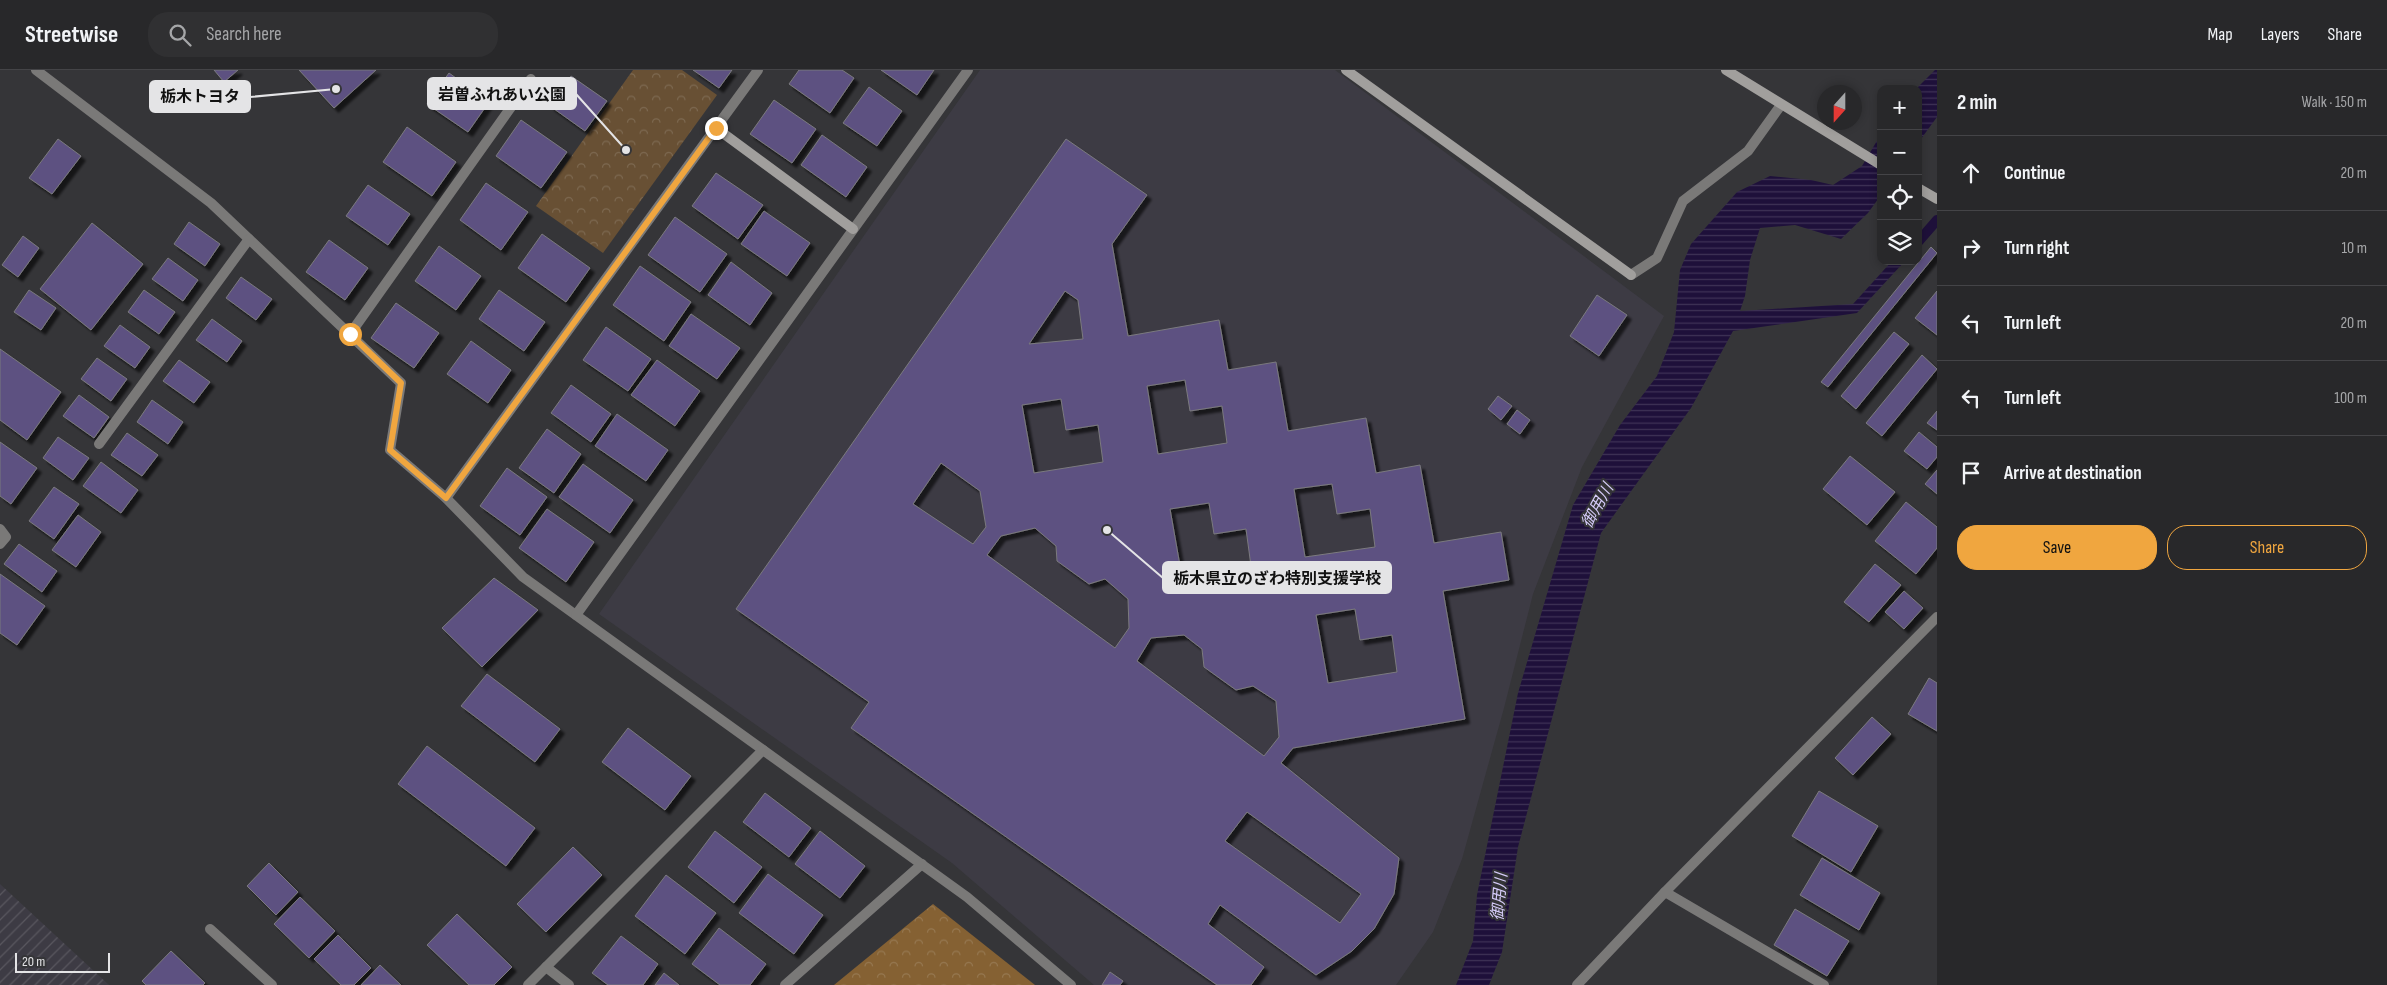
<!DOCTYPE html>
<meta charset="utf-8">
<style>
:root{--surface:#28282a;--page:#303032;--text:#f1f3f6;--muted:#a5a6a8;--line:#444447;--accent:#f0a63f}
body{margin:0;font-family:"Sofia Sans Condensed","Noto Sans JP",sans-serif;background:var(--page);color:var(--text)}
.controls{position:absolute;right:15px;top:15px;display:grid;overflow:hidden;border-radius:10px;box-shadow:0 2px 8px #0003}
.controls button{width:45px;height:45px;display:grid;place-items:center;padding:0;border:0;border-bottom:1px solid var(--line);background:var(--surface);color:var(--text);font:25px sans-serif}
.compass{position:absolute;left:1817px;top:15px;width:45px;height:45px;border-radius:50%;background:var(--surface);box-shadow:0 2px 8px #0003;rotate:201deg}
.scale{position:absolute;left:15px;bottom:12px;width:95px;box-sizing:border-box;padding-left:5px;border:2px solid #e4e4e6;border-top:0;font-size:14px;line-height:18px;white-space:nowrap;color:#e4e4e6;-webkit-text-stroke:4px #353538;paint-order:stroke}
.stop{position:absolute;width:15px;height:15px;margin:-11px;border:4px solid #f0a63f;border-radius:50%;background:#fff}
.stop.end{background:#f0a63f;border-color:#fff;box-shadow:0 1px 5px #0008}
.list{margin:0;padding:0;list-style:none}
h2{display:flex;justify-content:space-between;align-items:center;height:65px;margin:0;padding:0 20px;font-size:21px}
h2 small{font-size:16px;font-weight:400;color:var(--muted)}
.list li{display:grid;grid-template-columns:32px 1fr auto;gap:15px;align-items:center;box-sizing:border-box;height:75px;padding:0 20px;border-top:1px solid var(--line)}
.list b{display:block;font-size:19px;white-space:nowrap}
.list em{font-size:16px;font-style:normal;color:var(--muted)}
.actions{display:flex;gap:10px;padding:15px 20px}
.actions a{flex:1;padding:11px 0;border:1px solid var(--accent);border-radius:20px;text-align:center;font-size:18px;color:var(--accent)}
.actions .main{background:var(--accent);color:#111}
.icon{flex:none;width:28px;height:28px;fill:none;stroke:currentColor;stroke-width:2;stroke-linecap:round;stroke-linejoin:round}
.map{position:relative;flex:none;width:1937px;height:915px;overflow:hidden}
header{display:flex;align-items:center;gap:30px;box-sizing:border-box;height:70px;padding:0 25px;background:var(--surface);border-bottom:1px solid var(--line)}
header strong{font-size:24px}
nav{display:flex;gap:28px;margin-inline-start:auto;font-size:18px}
.search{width:350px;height:45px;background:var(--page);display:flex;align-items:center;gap:12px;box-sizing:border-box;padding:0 18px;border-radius:20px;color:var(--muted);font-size:19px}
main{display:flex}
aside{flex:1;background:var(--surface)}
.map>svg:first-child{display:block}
.built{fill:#3d3b44}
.industrial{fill:url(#industrial-furrows)}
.forest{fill:url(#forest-crowns)}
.park{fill:url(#park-crowns)}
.water{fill:url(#water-rules)}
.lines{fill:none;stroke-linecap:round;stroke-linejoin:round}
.stream{stroke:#1e103a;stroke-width:10}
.building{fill:#5d5181;stroke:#7b7a7e;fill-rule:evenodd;filter:url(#shadow)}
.street{stroke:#7a7978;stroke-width:10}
.secondary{stroke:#a19f9d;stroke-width:10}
.route{stroke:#f0a63f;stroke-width:6}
.labels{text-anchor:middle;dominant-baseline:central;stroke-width:4;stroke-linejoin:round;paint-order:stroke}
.water-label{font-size:16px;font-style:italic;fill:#d6ccfa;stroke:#353538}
.leader{fill:none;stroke:#e4e4e6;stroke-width:2}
.callout-dot{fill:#e4e4e6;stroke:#353538;stroke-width:2}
.callout{fill:#e4e4e6;stroke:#e4e4e6;stroke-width:2}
.callout-label{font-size:16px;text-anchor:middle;font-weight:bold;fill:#111}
</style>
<header>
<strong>Streetwise</strong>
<div class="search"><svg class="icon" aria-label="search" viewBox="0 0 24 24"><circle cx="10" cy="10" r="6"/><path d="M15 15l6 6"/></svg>Search here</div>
<nav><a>Map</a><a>Layers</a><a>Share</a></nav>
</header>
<main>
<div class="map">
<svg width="1937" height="915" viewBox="0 0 1937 915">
<defs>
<pattern id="industrial-furrows" width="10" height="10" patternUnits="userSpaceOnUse" patternTransform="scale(1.25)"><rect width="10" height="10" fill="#3d3b44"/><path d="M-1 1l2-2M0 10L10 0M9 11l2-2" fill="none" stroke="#59575f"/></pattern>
<pattern id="forest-crowns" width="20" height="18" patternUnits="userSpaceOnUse" patternTransform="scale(1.25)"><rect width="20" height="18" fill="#856133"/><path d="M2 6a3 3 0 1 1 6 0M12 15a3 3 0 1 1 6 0" fill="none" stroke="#967851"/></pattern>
<pattern id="park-crowns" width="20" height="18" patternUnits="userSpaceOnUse" patternTransform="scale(1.25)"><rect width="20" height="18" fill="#685034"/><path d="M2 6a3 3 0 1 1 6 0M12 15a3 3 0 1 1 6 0" fill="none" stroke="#7d6951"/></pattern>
<pattern id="water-rules" width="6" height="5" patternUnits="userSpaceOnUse" patternTransform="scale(1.25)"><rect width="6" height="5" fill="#1e103a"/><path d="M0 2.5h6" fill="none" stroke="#3f3356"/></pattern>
<filter id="shadow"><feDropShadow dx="4.5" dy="4.5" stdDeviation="1" flood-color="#0009"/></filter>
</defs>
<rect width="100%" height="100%" fill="#353538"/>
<polygon class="built" points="980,0 1335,0 1664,246 1582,397 1533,524 1504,638 1462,789 1433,862 1396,915 1094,915 952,793 599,544"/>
<polygon class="industrial" points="0,814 109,915 0,915"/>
<polygon class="forest" points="933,834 1035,915 834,915"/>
<polygon class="park" points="633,0 682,0 717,25 603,183 536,136"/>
<g class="water">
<polygon points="1935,0 1937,0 1937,47 1918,73 1918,19 1916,19"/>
<polygon points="1881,64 1881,125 1868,143 1841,169 1795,155 1760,158 1750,190 1745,226 1740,241 1853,234 1892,191 1905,191 1857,243 1733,261 1691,338 1601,463 1518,777 1502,882 1489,915 1456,915 1473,871 1477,825 1518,623 1573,435 1620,355 1657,306 1674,262 1680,200 1691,174 1737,122 1770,106 1811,110 1833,115 1862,96"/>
<polygon points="1922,159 1931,163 1918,177 1918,163"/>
</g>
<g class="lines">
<polyline class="stream" points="1918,172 1937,150"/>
</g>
<g class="building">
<polygon points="214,0 238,0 224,12"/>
<polygon points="299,0 376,0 334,38"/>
<polygon points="693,0 732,0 719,18"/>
<polygon points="799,0 842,0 854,8 830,43 789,14"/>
<polygon points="881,0 934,0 917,25"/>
<polygon points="449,3 489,32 468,62 427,34"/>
<polygon points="571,6 607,31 585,61 550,36"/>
<polygon points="869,17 902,41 877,76 843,53"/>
<polygon points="774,30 816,59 792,93 750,64"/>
<polygon points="521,50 567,82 541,118 496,86"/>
<polygon points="407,57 456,92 432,126 383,92"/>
<polygon points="822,65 867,97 846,127 801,95"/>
<polygon points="58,69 81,86 52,124 29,108"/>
<path d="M1066 69 1147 125 1112 174 1128 266 1219 250 1228 300 1276 292 1288 361 1366 348 1376 403 1420 395 1434 473 1501 462 1509 510 1443 521 1465 649 1293 678 1281 693 1399 788 1394 824 1374 859 1352 881 1316 905 1220 835 1208 854 1264 897 1251 915H1217L851 658 869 632 736 539ZM1065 221 1078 230 1083 269 1029 274ZM1185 310 1190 341 1222 336 1227 373 1158 384 1147 316ZM1061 329 1066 360 1098 355 1103 392 1034 403 1022 335ZM941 393 980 421 986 457 973 474 913 434ZM1332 414 1337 444 1370 439 1375 477 1305 487 1294 419ZM1209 433 1214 464 1246 459 1251 496 1182 507 1170 439ZM1035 458 1056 476 1057 491 1089 514 1105 509 1128 529 1129 558 1115 578 987 485 1001 466ZM1355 539 1360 570 1392 565 1397 602 1328 613 1316 545ZM1184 565 1202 579 1204 597 1236 620 1253 616 1276 631 1279 667 1264 686 1137 591 1151 568ZM1247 742 1361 824 1340 853 1225 771Z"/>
<polygon points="716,103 763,135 738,169 692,136"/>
<polygon points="486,113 528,142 501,180 460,150"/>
<polygon points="368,115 410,144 388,175 346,146"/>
<polygon points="764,141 810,173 787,206 741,174"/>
<polygon points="675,147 727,184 700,222 648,185"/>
<polygon points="189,152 220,174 205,196 174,174"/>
<polygon points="92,153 143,194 91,260 40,219"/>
<polygon points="542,164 590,198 566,232 518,198"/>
<polygon points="23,166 39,178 18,207 2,195"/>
<polygon points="329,170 368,198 345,230 306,202"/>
<polygon points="439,176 481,206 456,240 415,211"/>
<polygon points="1931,177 1937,183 1828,317 1821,312"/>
<polygon points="168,188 198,210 183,231 152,209"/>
<polygon points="731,192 772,223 750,255 708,225"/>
<polygon points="640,196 691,232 664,271 613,235"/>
<polygon points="241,207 272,229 256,250 226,228"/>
<polygon points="29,220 56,238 41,260 14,242"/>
<polygon points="144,220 175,242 159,264 128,242"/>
<polygon points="499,220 545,252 524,281 479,249"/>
<polygon points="1937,221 1937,265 1915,248"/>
<polygon points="1597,225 1627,245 1599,286 1570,266"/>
<polygon points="396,233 439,263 414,298 371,268"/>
<polygon points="691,244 740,278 717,309 669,276"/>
<polygon points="212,249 242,271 227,292 196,270"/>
<polygon points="120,255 150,277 135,298 104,276"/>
<polygon points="606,257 651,289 628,321 583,290"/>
<polygon points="1894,262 1909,274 1856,339 1841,326"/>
<polygon points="471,271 511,300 488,333 447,304"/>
<polygon points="0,279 61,322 27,370 0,350"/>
<polygon points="1922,285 1937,299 1882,366 1866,353"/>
<polygon points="97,288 127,309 111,331 81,309"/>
<polygon points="179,290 210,312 194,333 163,311"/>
<polygon points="657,290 700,321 675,356 631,325"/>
<polygon points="571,315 611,344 591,372 551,343"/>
<polygon points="79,325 109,347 94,368 63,346"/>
<polygon points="1498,326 1512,336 1501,350 1488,339"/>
<polygon points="152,330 183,352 168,374 137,352"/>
<polygon points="1517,340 1530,350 1520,364 1507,354"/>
<polygon points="1937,341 1937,360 1927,353"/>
<polygon points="617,344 668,380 646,411 595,376"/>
<polygon points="547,359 581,384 554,423 519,398"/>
<polygon points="1919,362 1937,377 1937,387 1927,399 1904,381"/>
<polygon points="127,363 158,385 142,406 111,385"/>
<polygon points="58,367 89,388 73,410 43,388"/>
<polygon points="0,372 37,398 11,434 0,426"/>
<polygon points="1850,386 1895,422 1867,455 1823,419"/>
<polygon points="101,392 138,420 121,443 83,416"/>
<polygon points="583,394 633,430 610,463 559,427"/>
<polygon points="507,398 547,427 520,465 480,436"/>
<polygon points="1937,400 1937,424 1925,414"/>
<polygon points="54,417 79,434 54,469 29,451"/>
<polygon points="1906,432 1937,457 1937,478 1916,504 1875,471"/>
<polygon points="547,439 594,472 566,512 519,478"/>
<polygon points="78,445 101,462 76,497 52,480"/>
<polygon points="19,474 57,501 42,522 4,494"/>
<polygon points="1875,494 1901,515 1869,552 1844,532"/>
<polygon points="0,504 45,536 17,575 0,563"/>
<polygon points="494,508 538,540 482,597 442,558"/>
<polygon points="1904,521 1923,538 1904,559 1885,542"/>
<polygon points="487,604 560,659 535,692 461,636"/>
<polygon points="1929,608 1937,613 1937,661 1908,644"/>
<polygon points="1872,647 1891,664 1853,705 1835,688"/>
<polygon points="628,658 691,706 665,740 602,692"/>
<polygon points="427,676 535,758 506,796 398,714"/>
<polygon points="1819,721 1878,756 1851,802 1792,766"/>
<polygon points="765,723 811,758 789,787 743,752"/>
<polygon points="715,761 762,797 734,833 688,797"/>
<polygon points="820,761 865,796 840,828 795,794"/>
<polygon points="573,777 602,805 546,862 517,834"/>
<polygon points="1822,788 1880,823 1859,860 1800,825"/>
<polygon points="269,793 298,822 276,845 247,816"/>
<polygon points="768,804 823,845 794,884 739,843"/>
<polygon points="666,805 716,843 685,884 635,846"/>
<polygon points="300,827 335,861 309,888 274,854"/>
<polygon points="1795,839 1849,871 1827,906 1774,875"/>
<polygon points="457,844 512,897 494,915 469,915 427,875"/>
<polygon points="719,858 766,894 750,915 720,915 692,894"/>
<polygon points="338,865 371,898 354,915 341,915 314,889"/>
<polygon points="621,866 658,894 643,915 608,915 592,903"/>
<polygon points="171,881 205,913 203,915 146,915 142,911"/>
<polygon points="380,895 401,915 361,915"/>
<polygon points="1110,902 1123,911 1120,915 1102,915"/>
<polygon points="664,903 679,915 655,915"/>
</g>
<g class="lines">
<g class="street">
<polyline points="36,0 211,133 401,313 390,380 446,428 523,507 967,827 1071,915"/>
<polyline points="1631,205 1657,188 1683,131 1748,81 1781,35"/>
<polyline points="350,264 531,9"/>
<polyline points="99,374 249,169"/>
<polyline points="446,428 758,0"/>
<polyline points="0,459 6,467 0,474"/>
<polyline points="576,545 968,0"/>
<polyline points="1665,822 1824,915"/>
<polyline points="210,859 272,915"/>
<polyline points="546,897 569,915"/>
<polyline points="528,915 763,680"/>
<polyline points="785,915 922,794"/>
<polyline points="1577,915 1665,822 1937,547"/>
</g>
<g class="secondary">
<polyline points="1346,0 1631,205"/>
<polyline points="1726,0 1881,95"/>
<polyline points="716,58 853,159"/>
<polyline points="1918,118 1937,129"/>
</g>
</g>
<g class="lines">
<polyline class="route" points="350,264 401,313 390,380 446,428 716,58"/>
</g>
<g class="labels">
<g class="water-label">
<text transform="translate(1598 436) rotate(-61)">御用川</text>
<text transform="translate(1500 827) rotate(-85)">御用川</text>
</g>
</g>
<path class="leader" d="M626 80L576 24M336 19L250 27M1107 460L1163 508"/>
<g class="callout-dot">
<circle cx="626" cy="80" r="5"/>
<circle cx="336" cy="19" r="5"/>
<circle cx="1107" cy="460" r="5"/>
</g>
<g class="callout">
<rect x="428" y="8" width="148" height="31" rx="5"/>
<rect x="150" y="11" width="100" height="31" rx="5"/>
<rect x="1163" y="492" width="228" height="31" rx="5"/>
</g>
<g class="callout-label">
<text x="502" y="30">岩曽ふれあい公園</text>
<text x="200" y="32">栃木トヨタ</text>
<text x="1277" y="514">栃木県立のざわ特別支援学校</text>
</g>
</svg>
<div class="controls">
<button>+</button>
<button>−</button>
<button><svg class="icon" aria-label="locate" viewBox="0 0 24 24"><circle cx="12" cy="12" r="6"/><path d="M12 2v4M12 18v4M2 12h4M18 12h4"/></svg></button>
<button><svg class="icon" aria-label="layers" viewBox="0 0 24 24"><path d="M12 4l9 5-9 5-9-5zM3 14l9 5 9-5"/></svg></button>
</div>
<svg class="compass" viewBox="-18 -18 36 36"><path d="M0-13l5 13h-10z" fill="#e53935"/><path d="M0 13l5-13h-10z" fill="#a5a6a8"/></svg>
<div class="scale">20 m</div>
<div class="stop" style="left:350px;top:264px"></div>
<div class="stop end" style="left:716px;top:58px"></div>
</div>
<aside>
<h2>2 min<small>Walk · 150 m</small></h2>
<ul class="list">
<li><svg class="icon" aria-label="ahead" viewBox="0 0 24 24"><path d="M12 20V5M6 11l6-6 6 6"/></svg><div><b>Continue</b></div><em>20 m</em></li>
<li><svg class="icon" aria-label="right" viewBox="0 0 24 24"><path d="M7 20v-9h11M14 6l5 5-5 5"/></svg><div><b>Turn right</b></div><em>10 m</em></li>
<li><svg class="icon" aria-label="left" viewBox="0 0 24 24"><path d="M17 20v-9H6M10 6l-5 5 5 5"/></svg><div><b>Turn left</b></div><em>20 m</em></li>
<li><svg class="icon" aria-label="left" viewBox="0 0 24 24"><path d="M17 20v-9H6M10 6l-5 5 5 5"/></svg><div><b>Turn left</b></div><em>100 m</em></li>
<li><svg class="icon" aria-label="arrive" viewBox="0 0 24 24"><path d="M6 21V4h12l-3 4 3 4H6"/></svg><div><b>Arrive at destination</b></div></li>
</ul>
<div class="actions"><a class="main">Save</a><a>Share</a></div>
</aside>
</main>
